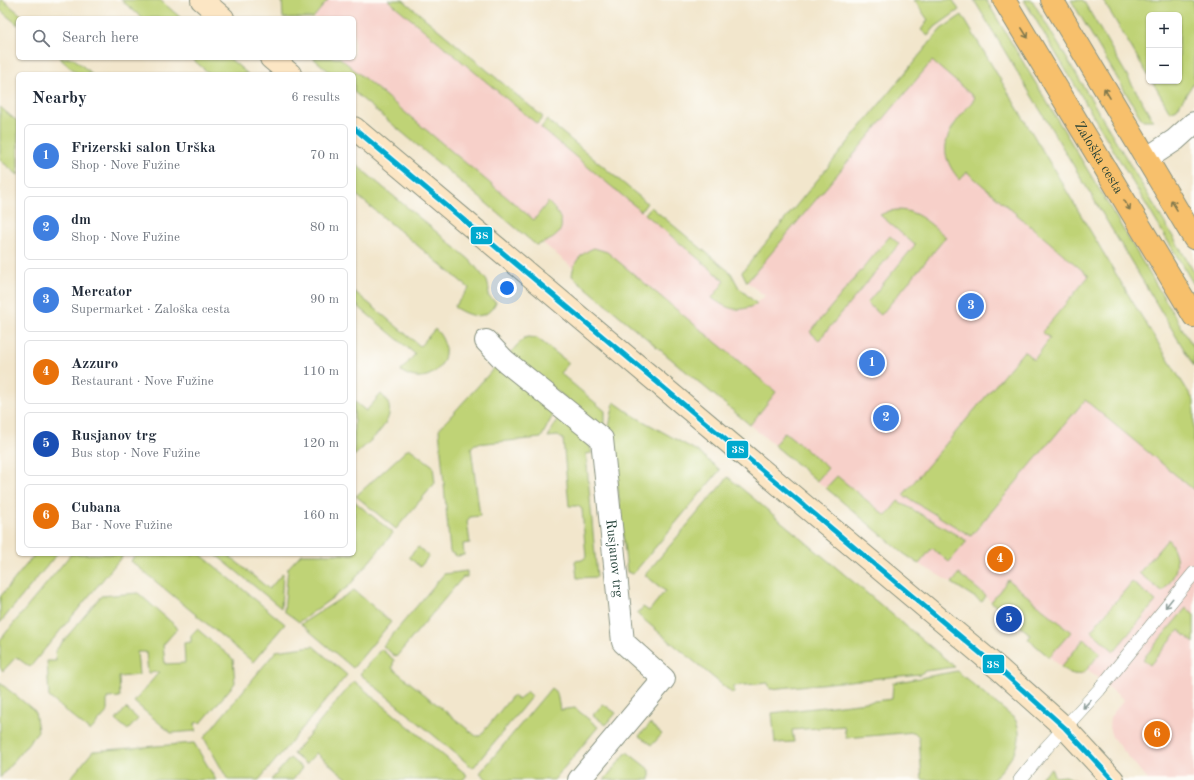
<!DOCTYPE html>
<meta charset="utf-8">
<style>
:root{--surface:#fff;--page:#f6f6f7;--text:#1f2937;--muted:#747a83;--line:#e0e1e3;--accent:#2563eb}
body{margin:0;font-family:"Old Standard TT",serif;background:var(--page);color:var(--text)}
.controls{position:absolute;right:12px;top:12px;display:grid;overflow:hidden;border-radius:6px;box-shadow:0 1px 3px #0004}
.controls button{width:36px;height:36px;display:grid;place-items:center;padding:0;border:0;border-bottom:1px solid var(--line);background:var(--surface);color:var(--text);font:20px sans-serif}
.you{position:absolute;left:507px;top:288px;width:14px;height:14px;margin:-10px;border:3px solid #fff;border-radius:50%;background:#1a73e8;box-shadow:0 0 0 6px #1a73e833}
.badge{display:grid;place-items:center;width:26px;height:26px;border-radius:50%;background:var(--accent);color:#fff;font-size:13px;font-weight:700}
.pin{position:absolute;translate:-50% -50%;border:2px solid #fff;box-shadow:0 1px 4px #0006}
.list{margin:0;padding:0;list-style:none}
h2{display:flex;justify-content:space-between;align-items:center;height:52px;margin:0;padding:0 16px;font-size:17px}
h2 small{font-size:13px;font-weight:400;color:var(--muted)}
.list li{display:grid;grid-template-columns:26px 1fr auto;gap:12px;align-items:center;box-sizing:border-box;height:64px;margin:0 8px 8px;padding:0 8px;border:1px solid var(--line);border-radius:6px}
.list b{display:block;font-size:15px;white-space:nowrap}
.list p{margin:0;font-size:13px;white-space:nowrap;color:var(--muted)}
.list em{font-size:13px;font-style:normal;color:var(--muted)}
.icon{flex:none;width:22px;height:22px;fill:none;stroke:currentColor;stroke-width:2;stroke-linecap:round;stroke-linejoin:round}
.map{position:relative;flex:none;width:1194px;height:780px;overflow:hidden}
.search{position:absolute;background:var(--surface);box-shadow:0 1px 3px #0004;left:16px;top:16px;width:340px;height:44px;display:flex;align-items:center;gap:10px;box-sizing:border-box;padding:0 14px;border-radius:6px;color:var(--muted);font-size:15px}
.panel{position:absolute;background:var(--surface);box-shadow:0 1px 3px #0004;left:16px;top:72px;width:340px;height:484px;border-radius:6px}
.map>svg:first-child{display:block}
.built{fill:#f7d0c9}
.green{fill:#bfd376;stroke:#6f8855}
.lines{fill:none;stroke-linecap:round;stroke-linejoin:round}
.lane-casing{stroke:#889280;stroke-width:14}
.street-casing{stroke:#889280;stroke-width:24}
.secondary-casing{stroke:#889280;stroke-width:24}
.primary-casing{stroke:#889280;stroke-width:24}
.lane{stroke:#fff;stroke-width:13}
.street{stroke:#fff;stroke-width:22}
.secondary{stroke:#fce6c4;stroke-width:22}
.primary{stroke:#f7c06c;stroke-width:22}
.bus-1-casing{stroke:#fdfcf7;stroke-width:8}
.bus-1{stroke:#00a9ce;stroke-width:5}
.oneway{stroke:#80784d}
.oneway2{stroke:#8f9e9a}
.labels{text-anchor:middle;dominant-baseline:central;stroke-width:4;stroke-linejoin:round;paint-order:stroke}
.street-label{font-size:14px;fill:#1f3d34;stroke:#fdfcf7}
.line-badge{stroke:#fdfcf7;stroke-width:1.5}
.badge-label{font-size:11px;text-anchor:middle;font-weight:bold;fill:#fff}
</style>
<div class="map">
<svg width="1194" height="780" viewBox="0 0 1194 780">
<rect width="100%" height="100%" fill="#fdfcf7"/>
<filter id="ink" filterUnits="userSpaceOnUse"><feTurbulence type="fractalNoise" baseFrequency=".025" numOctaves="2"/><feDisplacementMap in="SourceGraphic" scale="8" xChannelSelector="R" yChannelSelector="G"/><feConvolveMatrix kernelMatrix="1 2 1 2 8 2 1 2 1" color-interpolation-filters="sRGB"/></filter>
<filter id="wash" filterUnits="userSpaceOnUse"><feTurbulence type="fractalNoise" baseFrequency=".012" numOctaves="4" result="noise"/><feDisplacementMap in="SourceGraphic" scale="16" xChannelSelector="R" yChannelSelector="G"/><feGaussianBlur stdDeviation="0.9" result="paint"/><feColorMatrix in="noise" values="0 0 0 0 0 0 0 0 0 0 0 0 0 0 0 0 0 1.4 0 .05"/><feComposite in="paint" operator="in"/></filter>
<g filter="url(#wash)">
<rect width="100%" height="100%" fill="#f2e6cc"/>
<polygon class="built" points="328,0 388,0 726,281 712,298 736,310 749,308 765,296 747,282 932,61 975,98 952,126 946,141 960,180 967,172 1089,276 1042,332 1051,338 1033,360 1024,352 971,536 1085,400 1194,490 1194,780 1148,780 1112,737 1109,727 1110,717 1124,700 1087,669 1083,674 1076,675 1069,673 1028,639 1031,635 959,574 952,583 919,564 932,548 967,541 886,516 837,476 826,488 817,481 828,469 785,433 774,445 750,425 776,392 580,256 573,268 543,243 551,241 558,213 555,208 548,202 534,220 340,58 354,58 354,18 313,18"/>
<g class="green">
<polygon points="0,0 3,0 25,18 18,18 18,25 0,10"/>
<polygon points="121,0 160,0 181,18 142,18"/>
<polygon points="282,0 328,0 313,18 283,18"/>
<polygon points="388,0 403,0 543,117 537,124"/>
<polygon points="914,0 953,0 959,10 935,27 928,36 921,30 928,20"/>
<polygon points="974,0 986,0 1194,348 1194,366"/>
<polygon points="1024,0 1032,0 1194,272 1194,285"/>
<polygon points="1071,0 1083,0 1153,120 1142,120"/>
<polygon points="1103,0 1194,0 1194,82 1177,109 1170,112 1152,81 1179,81 1179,15 1149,15 1149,77"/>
<path d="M962 15 1132 301 1194 401V490L1085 400 971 536 903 495 1024 351 1034 360 1050 338 1042 332 1089 276 967 172 960 180C930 146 953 126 975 98L932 61 747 282 742 272 941 29Z"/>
<polygon points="59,58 73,58 92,74 78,74"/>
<polygon points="191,58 229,58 248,74 210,74"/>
<path d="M313 58H340L534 220 548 202C570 223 564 238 536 245L354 92V74H332Z"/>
<polygon points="0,107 18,122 18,175 0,160"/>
<polygon points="547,120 647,203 641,211 541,128"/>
<path d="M354 163 470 260 487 281 489 289 488 296 496 302C486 323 468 316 454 307L469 288 354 193Z"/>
<path d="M651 207 731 273 739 288 757 304C739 313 728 310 712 298L725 281 645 214Z"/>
<path d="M897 210C918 210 930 224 946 237L881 315 867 303 915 245 880 215 889 211Z"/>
<polygon points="890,236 899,244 819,340 810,332"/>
<path d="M594 248 607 252 776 392 750 425 572 276C573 262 581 253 594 248Z"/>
<path d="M354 291 420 346 435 329C462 355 430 392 401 371L415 354 354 303Z"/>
<polygon points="529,337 537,338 569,363 560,373 605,411 605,430 510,353 524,338"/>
<polygon points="497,365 554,413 541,438 475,444 471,448 480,516 470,517 467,521 470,543 463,544 464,555 457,556 450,552 439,429"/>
<path d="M381 394C406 416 369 441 354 456V401L366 411Z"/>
<polygon points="614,402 634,416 697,451 720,470 633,574 627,572 612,435 608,432"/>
<polygon points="559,416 588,440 592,453 586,454 597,577 577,578 575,561 582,560 586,557 582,509 578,506 569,506 563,439 558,436 548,437"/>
<polygon points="785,432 828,468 817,481 774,445"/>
<polygon points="409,448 433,466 435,483 396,529 356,496"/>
<polygon points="837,476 886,516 898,501 967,541 949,562 932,548 919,564 903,553 826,488"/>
<polygon points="728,477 955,667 925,671 920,674 770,689 768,683 734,686 734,693 732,693 637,614 643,607 649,611 665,591 645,575"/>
<polygon points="354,501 393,533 349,586 299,622 284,611 288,568 301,554 354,554"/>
<path d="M1168 539C1182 560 1178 574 1162 592L1139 573Z"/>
<polygon points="418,547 429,556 420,567 409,557"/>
<polygon points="35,554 57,554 0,623 0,597"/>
<polygon points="71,554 124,554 30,667 16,657 3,671 0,668 0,640"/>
<polygon points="136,554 200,554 285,624 253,662 131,561"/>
<polygon points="215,554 227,554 269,589 283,573 281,608"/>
<polygon points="467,571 467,577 463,577 396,657 383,646 444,574"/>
<polygon points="959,574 986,596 982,602 952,583"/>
<polygon points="1008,580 1071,632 1049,657 1028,639 1031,635 991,602"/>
<polygon points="1132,582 1156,601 1114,651 1091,631"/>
<polygon points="354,590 391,622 353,668 301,624"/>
<polygon points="138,593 178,628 163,645 165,664 185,663 184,643 191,642 191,635 197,629 233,659 235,683 202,722 195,723 196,731 171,733 134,702 159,672 148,673 146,652 137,652 139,675 119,677 120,697 107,698 107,712 90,731 49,697 47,661 56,661 55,651 101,596"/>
<polygon points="1186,608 1194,615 1194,643 1179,630 1150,665 1143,659"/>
<path d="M1084 639 1100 653C1088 668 1081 684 1061 667Z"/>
<polygon points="313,646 347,675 259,780 228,780 204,738 276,651"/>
<polygon points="381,649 394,660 392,668 476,736 480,736 513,695 519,700 527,691 532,696 473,768 360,674"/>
<path d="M957 671 1015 719C1028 744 1008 762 993 780H922L919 737 914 732 846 738 844 726 792 730 794 742 775 743 772 713 892 699 893 683Z"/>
<polygon points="354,681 467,775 463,780 349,780 316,753 306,764 293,754"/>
<polygon points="0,683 35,711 38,731 0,778"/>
<polygon points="551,688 557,693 560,710 575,708 598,727 554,780 488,780 480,773"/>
<polygon points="603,704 616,713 606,725 593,715"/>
<polygon points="126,708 138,719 128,730 116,720"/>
<polygon points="650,724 662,734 652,745 639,736"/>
<polygon points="194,743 216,780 69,780 93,751"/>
<polygon points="627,752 650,770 650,780 604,780"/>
<polygon points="290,758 302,768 293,780 271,780"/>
<polygon points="1051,769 1055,777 1066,776 1075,780 1037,780"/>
</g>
</g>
<g filter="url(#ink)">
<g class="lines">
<defs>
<polyline id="lane" points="1020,780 1046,748 1099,690 1194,573"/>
<g id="street">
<polyline points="1146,159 1175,140 1194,123"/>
<path id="s1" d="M486 341 504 360 602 439 623 642 664 679 579 780"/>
</g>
<g id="secondary">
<polyline points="202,0 223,18"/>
<polyline points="271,58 290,74"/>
<polyline points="354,128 998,668 1065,728 1113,780"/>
</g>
<g id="primary">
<path id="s2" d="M1004 0 1194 316"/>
<polyline points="1052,0 1194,238"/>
</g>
</defs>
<use href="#lane" class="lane-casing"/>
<use href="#street" class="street-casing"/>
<use href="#secondary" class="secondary-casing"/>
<use href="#primary" class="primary-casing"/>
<use href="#lane" class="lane"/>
<use href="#street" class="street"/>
<use href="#secondary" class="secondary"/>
<use href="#primary" class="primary"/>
<defs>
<polyline id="bus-1" points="354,128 998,668 1065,728 1113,780"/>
</defs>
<use href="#bus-1" class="bus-1-casing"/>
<use href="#bus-1" class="bus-1"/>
</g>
<defs><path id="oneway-shaft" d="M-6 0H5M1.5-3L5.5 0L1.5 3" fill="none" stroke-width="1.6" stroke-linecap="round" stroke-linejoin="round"/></defs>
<g class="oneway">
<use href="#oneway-shaft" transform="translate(1025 33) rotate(58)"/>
<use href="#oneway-shaft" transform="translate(1107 93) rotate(-121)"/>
<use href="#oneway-shaft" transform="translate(1127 205) rotate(59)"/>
<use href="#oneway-shaft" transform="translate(1174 205) rotate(-121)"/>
</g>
<g class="oneway2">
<use href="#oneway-shaft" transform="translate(1169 603) rotate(129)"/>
<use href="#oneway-shaft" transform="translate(1087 704) rotate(133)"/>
</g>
</g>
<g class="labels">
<g class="street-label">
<text stroke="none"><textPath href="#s2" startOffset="184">Zaloška cesta</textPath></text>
<text stroke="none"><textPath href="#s1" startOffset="272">Rusjanov trg</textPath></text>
</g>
</g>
<g class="line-badge">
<rect x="470" y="226" width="23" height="19" rx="4" fill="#00a9ce"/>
<rect x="726" y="440" width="23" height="19" rx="4" fill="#00a9ce"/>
<rect x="982" y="654" width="23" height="20" rx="4" fill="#00a9ce"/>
</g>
<g class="badge-label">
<text x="482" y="239">38</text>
<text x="738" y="453">38</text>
<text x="993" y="668">38</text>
</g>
</svg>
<div class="controls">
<button>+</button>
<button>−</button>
</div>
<div class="you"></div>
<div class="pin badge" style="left:872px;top:363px;background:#3f7fe0">1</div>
<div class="pin badge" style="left:886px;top:418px;background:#3f7fe0">2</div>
<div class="pin badge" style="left:971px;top:306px;background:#3f7fe0">3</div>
<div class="pin badge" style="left:1000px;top:559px;background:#e8710a">4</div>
<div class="pin badge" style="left:1009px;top:619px;background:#1a4fb4">5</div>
<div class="pin badge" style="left:1157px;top:734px;background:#e8710a">6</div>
<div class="search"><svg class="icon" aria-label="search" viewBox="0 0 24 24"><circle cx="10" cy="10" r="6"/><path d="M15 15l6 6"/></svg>Search here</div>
<section class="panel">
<h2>Nearby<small>6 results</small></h2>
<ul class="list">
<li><span class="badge" style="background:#3f7fe0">1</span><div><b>Frizerski salon Urška</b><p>Shop · Nove Fužine</p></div><em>70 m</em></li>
<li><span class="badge" style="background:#3f7fe0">2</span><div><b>dm</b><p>Shop · Nove Fužine</p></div><em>80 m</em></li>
<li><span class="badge" style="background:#3f7fe0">3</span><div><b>Mercator</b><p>Supermarket · Zaloška cesta</p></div><em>90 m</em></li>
<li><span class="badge" style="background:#e8710a">4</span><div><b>Azzuro</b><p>Restaurant · Nove Fužine</p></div><em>110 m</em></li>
<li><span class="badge" style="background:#1a4fb4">5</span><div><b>Rusjanov trg</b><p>Bus stop · Nove Fužine</p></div><em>120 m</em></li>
<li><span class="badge" style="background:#e8710a">6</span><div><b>Cubana</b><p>Bar · Nove Fužine</p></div><em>160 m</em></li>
</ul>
</section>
</div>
